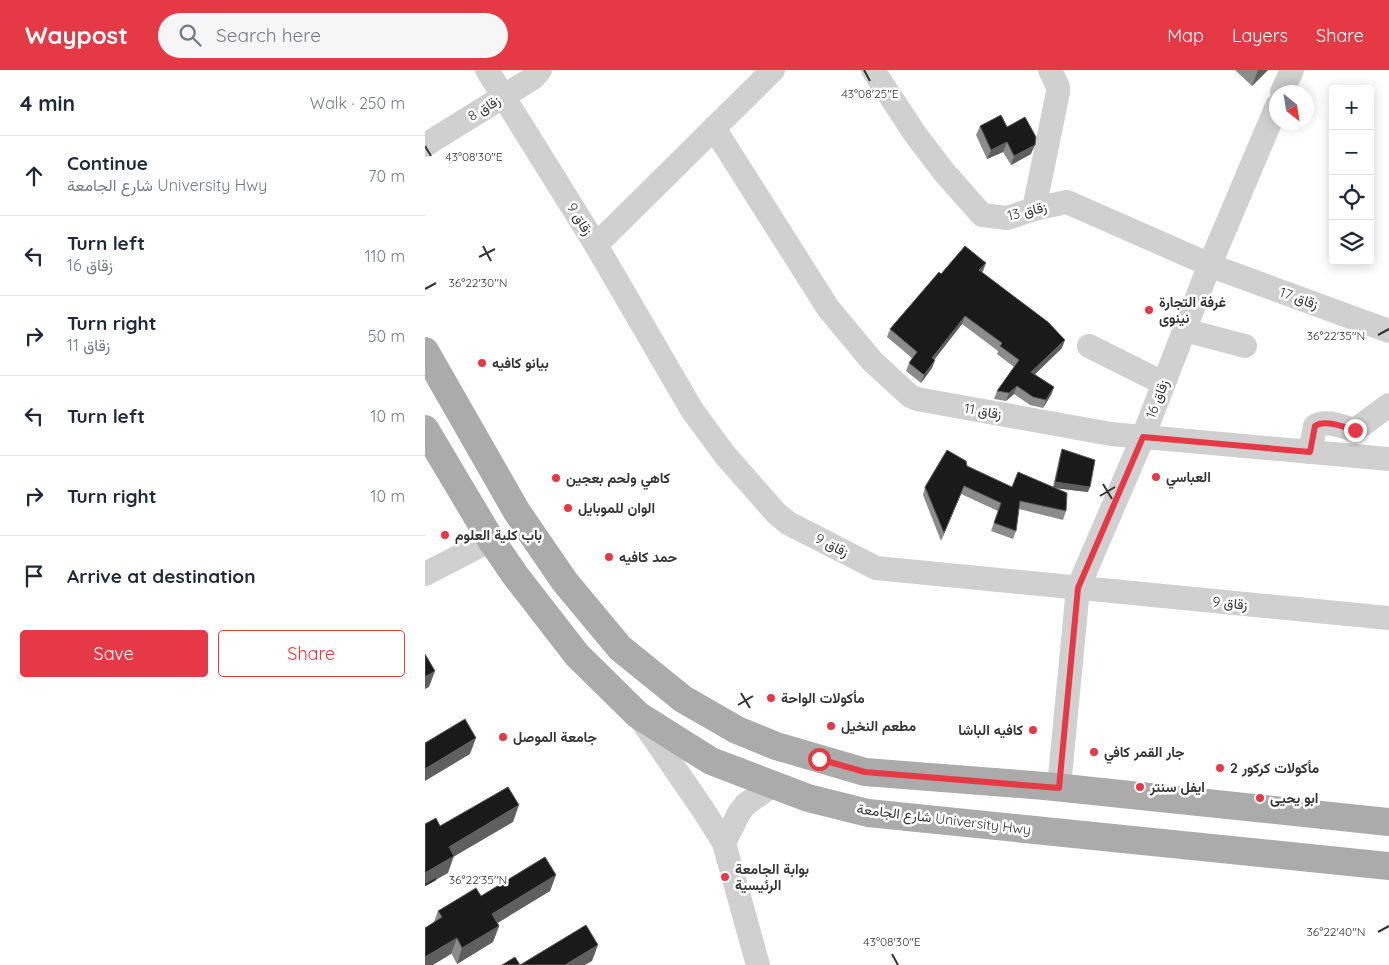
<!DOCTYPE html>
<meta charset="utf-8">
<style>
:root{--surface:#fff;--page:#f6f6f7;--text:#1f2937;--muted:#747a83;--line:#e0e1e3;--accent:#e63946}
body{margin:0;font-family:Quicksand,Vazirmatn,sans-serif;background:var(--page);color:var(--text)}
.controls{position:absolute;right:15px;top:15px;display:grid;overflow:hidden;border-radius:5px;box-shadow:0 2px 12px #0003}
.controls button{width:45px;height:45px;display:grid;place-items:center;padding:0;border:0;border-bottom:1px solid var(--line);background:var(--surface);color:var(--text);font:25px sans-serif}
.compass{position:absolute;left:844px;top:15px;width:45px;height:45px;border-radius:50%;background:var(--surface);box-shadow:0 2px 12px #0003;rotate:150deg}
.stop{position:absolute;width:15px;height:15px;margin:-11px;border:4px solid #e63946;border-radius:50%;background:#fff}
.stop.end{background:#e63946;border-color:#fff;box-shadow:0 1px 5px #0008}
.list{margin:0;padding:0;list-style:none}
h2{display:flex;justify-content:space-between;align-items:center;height:65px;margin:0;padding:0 20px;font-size:21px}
h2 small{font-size:16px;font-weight:400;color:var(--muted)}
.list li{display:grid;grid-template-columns:32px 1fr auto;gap:15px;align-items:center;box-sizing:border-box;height:80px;padding:0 20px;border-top:1px solid var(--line)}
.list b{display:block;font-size:19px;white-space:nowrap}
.list p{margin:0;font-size:16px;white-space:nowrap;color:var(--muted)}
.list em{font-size:16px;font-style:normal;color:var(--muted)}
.actions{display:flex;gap:10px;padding:15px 20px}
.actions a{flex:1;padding:11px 0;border:1px solid var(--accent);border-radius:5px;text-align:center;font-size:18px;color:var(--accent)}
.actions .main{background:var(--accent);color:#fff}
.icon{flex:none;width:28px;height:28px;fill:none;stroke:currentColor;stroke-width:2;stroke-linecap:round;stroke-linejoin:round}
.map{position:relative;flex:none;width:964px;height:895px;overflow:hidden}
header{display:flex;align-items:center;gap:30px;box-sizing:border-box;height:70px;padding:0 25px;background:var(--accent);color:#fff}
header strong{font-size:24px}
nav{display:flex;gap:28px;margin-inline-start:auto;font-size:18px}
.search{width:350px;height:45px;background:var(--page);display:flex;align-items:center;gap:12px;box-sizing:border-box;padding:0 18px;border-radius:28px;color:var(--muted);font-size:19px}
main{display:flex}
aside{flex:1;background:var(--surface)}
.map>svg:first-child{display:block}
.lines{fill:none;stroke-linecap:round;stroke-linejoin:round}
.minor{stroke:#d0d0d0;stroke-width:24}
.major{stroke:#ababab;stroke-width:28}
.wall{fill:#8c8c8c}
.shaded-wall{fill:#5f5f5f}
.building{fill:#1a1a1a;stroke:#5f5f5f}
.route{stroke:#e63946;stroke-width:6}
.ticks{fill:none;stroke:#333;stroke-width:2}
.poi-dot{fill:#e63946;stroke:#fff;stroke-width:2}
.labels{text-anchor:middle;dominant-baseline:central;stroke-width:5;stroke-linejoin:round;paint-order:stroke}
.street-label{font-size:14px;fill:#333;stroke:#fff}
.poi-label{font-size:14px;font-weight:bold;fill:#333;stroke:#fff;text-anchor:start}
.ticks-label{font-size:12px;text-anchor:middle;fill:#333;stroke:#fff;stroke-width:5;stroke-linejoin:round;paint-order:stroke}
</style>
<header>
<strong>Waypost</strong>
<div class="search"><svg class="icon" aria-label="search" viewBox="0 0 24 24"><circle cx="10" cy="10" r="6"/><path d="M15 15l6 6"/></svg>Search here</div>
<nav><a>Map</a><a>Layers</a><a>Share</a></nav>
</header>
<main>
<aside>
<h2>4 min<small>Walk · 250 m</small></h2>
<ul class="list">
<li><svg class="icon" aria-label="ahead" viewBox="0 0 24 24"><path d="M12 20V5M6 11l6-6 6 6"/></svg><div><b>Continue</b><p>شارع الجامعة University Hwy</p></div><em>70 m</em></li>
<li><svg class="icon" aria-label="left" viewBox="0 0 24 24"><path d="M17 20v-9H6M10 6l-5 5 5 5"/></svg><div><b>Turn left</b><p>زقاق 16</p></div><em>110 m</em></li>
<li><svg class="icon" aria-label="right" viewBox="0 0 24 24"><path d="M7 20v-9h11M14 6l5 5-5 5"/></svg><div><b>Turn right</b><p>زقاق 11</p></div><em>50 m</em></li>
<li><svg class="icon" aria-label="left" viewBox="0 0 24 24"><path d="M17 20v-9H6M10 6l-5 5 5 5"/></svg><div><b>Turn left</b></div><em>10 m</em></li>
<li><svg class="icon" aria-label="right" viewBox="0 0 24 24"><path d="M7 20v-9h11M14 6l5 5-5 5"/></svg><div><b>Turn right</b></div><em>10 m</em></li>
<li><svg class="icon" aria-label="arrive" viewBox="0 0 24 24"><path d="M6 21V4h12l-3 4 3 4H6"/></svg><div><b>Arrive at destination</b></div></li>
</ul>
<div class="actions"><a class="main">Save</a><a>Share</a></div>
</aside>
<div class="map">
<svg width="964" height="895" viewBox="0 0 964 895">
<rect width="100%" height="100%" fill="#fff"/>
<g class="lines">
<g class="minor">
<polyline points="62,0 171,175 267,340 300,385 351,443 363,453 451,498 964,548"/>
<polyline points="448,0 490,64 519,102 557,145 582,148 609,139 642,132 792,198 964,261"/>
<polyline points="857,22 867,0"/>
<polyline points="289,58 403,238 447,291 485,326 492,329 686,364 964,389"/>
<polyline points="0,75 108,8 115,0"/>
<polyline points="609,139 633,22 633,17 625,0"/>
<polyline points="171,175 348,0"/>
<polyline points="759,260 820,276"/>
<polyline points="664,276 738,313"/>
<path d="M885 382 890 356C900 349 918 357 930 360L964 335"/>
<polyline points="0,504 66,470"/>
<polyline points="215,648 279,741 299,773 333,895"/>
<polyline points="634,717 653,518 718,367 785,194 852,36"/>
<polyline points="299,773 314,743 321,734 348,715"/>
</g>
<g class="major">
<polyline points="0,281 92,442 140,512 195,578 258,629 312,660 351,676 440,702 620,716 964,752"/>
<polyline points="0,359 66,470 90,505 152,585 213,645 286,691 383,728 443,743 964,796"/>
</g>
</g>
<g class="wall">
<polygon points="810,0 843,0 827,16"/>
<polygon points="555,56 582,57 606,84 586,95 578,82 562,89 551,65"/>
<polygon points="558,201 557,202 637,278 609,305 629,317 626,325 618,338 605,335 589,324 581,331 569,329 572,321 589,297 572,284 573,281 537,254 510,289 507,298 496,313 481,301 484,293 487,288 462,267 465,259 516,204"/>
<polygon points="637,379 663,422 631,418 641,441 638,450 594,439 591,461 588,469 566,461 573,441 536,424 516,471 498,425 500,417 542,396 587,417 628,417 635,385"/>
<polygon points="131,805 125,821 72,853 74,856 68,872 32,894 9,852 13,841 56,826"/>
</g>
<g class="shaded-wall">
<polygon points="833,0 843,0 827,16"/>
<polygon points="582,72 578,82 562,89 566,80"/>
<polygon points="610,75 606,84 586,95 589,86"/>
<polygon points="561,193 558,201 551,209 554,200"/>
<polygon points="540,246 537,254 504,296 507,288"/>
<polygon points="640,270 637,278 603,311 606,302"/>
<polygon points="510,290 507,298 496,313 499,305"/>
<polygon points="592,316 589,324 581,331 584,323"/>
<polygon points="629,317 626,325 618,338 621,330"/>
<polygon points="630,412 665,417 663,422 628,418"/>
<polygon points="539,416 536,424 516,471 519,463"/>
<polygon points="10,601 4,617 0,619 0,607"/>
<polygon points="51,668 45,684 0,711 0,699"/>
<polygon points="94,735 88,752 18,793 24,777"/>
<polygon points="29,786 23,803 0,816 0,803"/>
<polygon points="131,805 125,821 61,860 67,844"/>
<polygon points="74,856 68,872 32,894 37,878"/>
<polygon points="32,868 26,884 8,895 0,895 0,887"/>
<polygon points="173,875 167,891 160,895 140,895"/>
</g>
<g class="building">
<polygon points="576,45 582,57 600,47 611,67 610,75 589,86 582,72 566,80 555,56"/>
<polygon points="540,176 561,193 554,200 623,252 640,270 606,302 629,317 621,330 608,327 592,316 584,323 572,321 594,290 575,276 577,273 540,246 507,288 510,290 499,305 484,293 492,282 465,259 514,202 516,204"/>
<polygon points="637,379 670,390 665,417 630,412"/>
<polygon points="522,380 541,391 542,396 587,417 593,402 642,423 641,441 595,431 591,461 569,453 576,433 539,416 519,463 500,417"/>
<polygon points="0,584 10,601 0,607"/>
<polygon points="40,649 51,668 0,699 0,673"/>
<polygon points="83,717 94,735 24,777 29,786 0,803 0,754 11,748 15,756"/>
<polygon points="120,787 131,805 67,844 74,856 37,878 32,868 0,887 0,858 17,847 13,841 51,818 56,826"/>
<polygon points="161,855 173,875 140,895 95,895"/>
<polygon points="90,887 95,895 77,895"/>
</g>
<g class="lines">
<path class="route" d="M394 689 440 702 634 718 653 518 718 367 885 382 890 356C900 349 918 357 930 360"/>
</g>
<path class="ticks" d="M439 0 445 11M0 76 6 86M58 176 66 191M54 187 70 179M0 219 11 213M953 265 964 259M678 414 687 429M675 426 690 417M316 623 325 638M313 635 328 626M0 815 11 809M953 862 964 856M467 884 473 895"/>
<g class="poi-dot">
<circle cx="724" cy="240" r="5"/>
<circle cx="57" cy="293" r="5"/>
<circle cx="731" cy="407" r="5"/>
<circle cx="131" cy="408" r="5"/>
<circle cx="143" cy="438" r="5"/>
<circle cx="20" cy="465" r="5"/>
<circle cx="184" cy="487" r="5"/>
<circle cx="346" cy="628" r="5"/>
<circle cx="406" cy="656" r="5"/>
<circle cx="608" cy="660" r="5"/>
<circle cx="78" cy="667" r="5"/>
<circle cx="669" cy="682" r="5"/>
<circle cx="795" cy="698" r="5"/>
<circle cx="715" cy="717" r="5"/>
<circle cx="835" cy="728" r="5"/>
<circle cx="300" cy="807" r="5"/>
</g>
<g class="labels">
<g class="street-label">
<text transform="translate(59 38) rotate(-32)">زقاق 8</text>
<text transform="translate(602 141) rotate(-14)">زقاق 13</text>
<text transform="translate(155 149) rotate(58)">زقاق 9</text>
<text transform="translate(874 228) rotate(20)">زقاق 17</text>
<text transform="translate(732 329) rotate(-69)">زقاق 16</text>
<text transform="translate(558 341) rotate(10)">زقاق 11</text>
<text transform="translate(407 475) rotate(27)">زقاق 9</text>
<text transform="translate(805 533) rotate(6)">زقاق 9</text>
<text transform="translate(519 749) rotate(7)">شارع الجامعة University Hwy</text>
</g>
<g class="poi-label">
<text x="734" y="232">غرفة التجارة<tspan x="734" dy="16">نينوى</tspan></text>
<text x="67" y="293">بيانو كافيه</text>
<text x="741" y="407">العباسي</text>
<text x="141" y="408">كاهي ولحم بعجين</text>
<text x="153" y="438">الوان للموبايل</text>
<text x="30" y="465">باب كلية العلوم</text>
<text x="194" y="487">حمد كافيه</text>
<text x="356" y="628">مأكولات الواحة</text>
<text x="416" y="656">مطعم النخيل</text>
<text x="598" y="660" text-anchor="end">كافيه الباشا</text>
<text x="88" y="667">جامعة الموصل</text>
<text x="679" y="682">جار القمر كافي</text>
<text x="805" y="698">مأكولات كركور 2</text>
<text x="725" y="717">ايفل سنتر</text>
<text x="845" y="728">ابو يحيى</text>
<text x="310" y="799">بوابة الجامعة<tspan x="310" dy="16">الرئيسية</tspan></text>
</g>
</g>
<g class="ticks-label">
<text x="445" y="28">43°08'25"E</text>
<text x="49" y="91">43°08'30"E</text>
<text x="53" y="217">36°22'30"N</text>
<text x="911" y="270">36°22'35"N</text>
<text x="53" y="814">36°22'35"N</text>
<text x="911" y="866">36°22'40"N</text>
<text x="467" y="876">43°08'30"E</text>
</g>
</svg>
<div class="controls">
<button>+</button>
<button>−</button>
<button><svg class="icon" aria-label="locate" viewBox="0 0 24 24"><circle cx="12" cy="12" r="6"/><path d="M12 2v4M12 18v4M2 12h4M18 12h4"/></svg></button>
<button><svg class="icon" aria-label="layers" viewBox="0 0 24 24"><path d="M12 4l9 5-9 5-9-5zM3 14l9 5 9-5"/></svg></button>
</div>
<svg class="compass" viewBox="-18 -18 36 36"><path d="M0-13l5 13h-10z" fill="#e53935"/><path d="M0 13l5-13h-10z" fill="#747a83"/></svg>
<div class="stop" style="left:394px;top:689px"></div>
<div class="stop end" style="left:930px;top:360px"></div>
</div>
</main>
